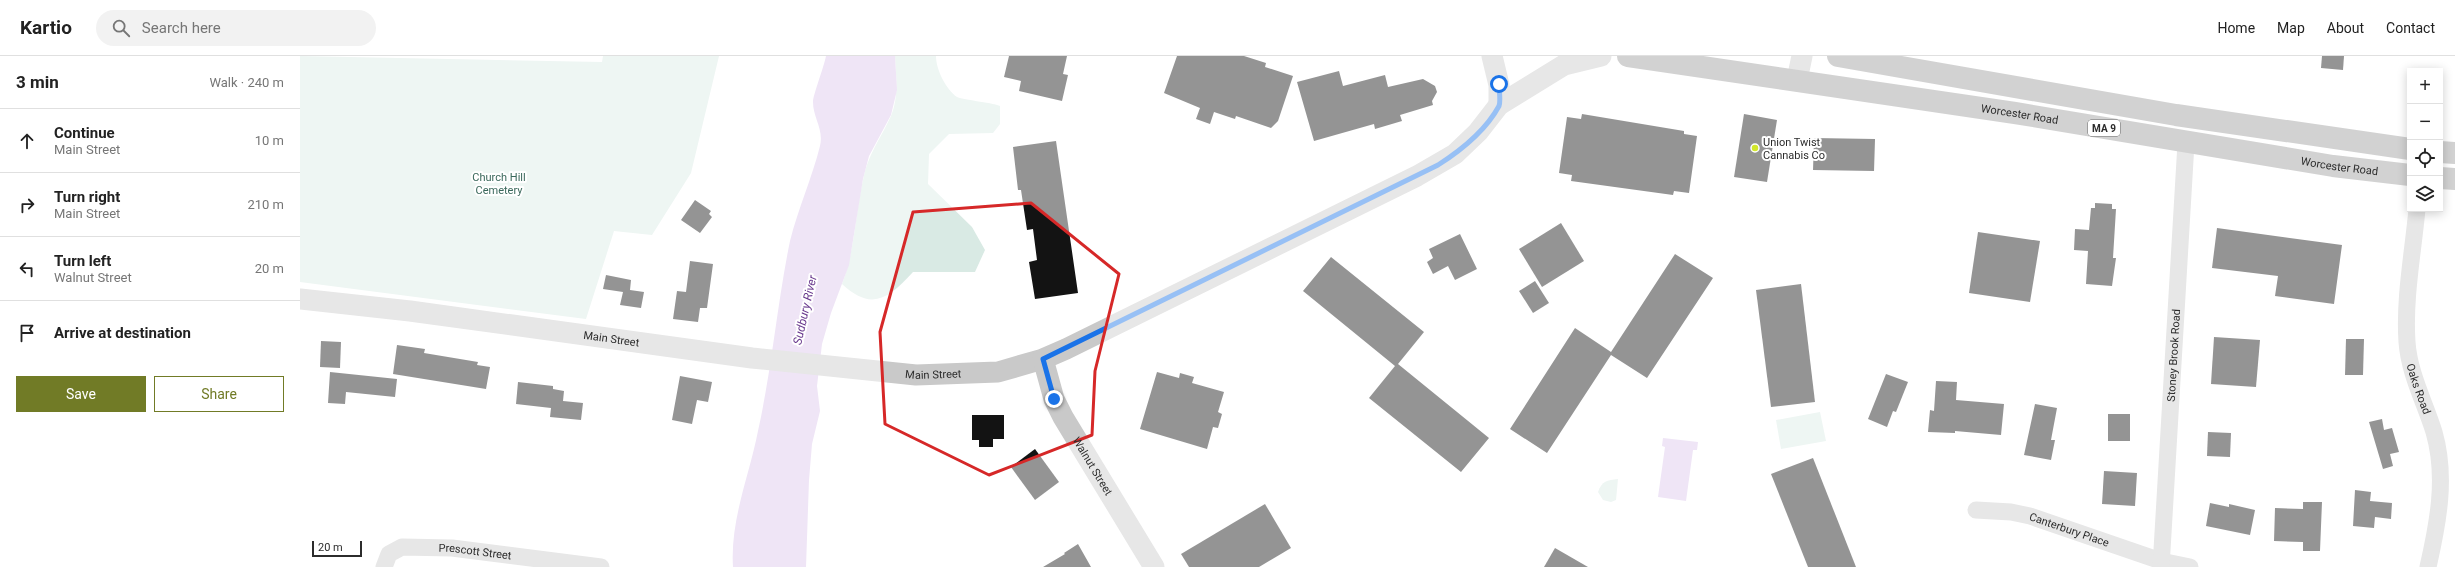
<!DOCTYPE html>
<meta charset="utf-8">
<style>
:root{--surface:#fff;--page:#f2f2f2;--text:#222;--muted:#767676;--line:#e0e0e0;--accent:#717b26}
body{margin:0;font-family:Roboto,sans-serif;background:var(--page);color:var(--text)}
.controls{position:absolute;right:12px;top:12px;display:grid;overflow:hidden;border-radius:0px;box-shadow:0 2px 10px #0003}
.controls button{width:36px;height:36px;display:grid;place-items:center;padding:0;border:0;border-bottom:1px solid var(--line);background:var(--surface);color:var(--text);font:20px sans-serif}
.scale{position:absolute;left:12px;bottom:10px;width:50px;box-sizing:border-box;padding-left:4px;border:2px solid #2c2c2c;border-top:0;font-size:11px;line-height:14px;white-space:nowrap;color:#2c2c2c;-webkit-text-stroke:3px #fff;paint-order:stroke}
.stop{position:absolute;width:12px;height:12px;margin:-9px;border:3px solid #1a73e8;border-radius:50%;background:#fff}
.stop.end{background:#1a73e8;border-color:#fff;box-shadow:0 1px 4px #0008}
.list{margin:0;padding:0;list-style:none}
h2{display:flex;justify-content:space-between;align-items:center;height:52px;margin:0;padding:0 16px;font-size:17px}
h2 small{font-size:13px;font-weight:400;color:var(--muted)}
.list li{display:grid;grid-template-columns:26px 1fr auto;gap:12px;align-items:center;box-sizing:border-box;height:64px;padding:0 16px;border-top:1px solid var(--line)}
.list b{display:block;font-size:15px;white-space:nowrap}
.list p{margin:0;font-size:13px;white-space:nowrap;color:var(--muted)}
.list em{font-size:13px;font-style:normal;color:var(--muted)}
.actions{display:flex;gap:8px;padding:12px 16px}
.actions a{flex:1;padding:9px 0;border:1px solid var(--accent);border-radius:0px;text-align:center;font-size:14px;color:var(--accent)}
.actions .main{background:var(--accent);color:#fff}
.icon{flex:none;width:22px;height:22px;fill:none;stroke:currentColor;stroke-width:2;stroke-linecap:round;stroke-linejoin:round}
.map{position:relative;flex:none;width:2155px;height:511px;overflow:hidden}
header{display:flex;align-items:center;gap:24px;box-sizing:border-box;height:56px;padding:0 20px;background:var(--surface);border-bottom:1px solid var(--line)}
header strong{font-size:19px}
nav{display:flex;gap:22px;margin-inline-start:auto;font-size:14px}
.search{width:280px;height:36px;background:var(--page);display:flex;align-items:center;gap:10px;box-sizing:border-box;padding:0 14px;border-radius:22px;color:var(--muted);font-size:15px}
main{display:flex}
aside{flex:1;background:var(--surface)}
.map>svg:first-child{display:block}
.green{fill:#d9eae4}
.water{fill:#dbc5eb}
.building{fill:#131313}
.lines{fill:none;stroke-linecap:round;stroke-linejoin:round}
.minor{stroke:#c9c9c9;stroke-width:17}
.tertiary{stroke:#c9c9c9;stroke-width:21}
.trunk{stroke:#9c9c9c;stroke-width:22}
.route{stroke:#1a73e8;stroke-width:5}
.marked{fill:none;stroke:#d62828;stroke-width:3;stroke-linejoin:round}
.poi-dot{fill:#d2e72b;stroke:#fff;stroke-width:1.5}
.labels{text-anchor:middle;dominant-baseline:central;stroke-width:4;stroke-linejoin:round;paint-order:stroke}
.shield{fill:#fff;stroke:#6b6b6b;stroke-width:1}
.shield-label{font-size:10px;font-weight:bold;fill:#2c2c2c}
.street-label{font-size:11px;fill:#2c2c2c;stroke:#fff}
.poi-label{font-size:11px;fill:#2c2c2c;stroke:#fff;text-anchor:start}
.park-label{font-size:11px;fill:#3a685b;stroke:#fff}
.water-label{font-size:12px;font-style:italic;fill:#6a3a8e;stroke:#fff}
</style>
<header>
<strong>Kartio</strong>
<div class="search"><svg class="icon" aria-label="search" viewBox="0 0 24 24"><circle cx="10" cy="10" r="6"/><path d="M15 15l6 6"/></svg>Search here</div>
<nav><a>Home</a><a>Map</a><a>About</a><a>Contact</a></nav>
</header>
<main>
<aside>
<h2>3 min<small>Walk · 240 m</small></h2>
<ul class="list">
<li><svg class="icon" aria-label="ahead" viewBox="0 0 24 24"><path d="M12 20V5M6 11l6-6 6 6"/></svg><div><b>Continue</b><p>Main Street</p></div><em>10 m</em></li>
<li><svg class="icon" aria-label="right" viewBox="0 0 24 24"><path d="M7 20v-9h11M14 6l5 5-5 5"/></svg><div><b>Turn right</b><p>Main Street</p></div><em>210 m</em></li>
<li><svg class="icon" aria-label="left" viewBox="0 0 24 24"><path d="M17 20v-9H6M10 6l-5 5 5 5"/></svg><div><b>Turn left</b><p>Walnut Street</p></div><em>20 m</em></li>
<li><svg class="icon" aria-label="arrive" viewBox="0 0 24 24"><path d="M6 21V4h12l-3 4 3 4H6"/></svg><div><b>Arrive at destination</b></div></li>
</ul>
<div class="actions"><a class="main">Save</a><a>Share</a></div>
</aside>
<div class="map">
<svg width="2155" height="511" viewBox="0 0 2155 511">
<rect width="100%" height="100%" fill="#fff"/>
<g class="green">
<polygon points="0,0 302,6 303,0 419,0 391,117 352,179 314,175 286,263 0,226"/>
<path d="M595 0H636C636 14 646 33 657 41 662 44 690 46 700 50V68L693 77 649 78 629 98 628 128 672 171 685 194 675 216H613C589 242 572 256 542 228 555 194 555 159 563 124 567 100 581 82 591 60 599 41 596 20 595 0Z"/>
<polygon points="1520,356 1526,385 1481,393 1476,364"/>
<path d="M1318 423 1316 444 1311 446 1303 444 1298 436C1302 425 1307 424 1318 423Z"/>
</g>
<g class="water">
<path d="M526 0H595L597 34 591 59 569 100 563 123 549 209 531 257 522 288 517 330 520 355 512 388 509 424 506 511H433C430 464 449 421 458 375 472 312 477 248 490 185 498 153 512 122 520 90 524 73 513 62 513 46 513 39 524 11 526 0Z"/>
<polygon points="1363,382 1398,386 1397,394 1393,394 1386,445 1358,441 1365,391 1362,390"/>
</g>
<g class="building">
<polygon points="709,0 767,0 763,18 768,19 762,45 719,35 721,25 704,21"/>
<polygon points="877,0 944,0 966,7 965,11 993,20 978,65 971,72 936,60 935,63 914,56 910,68 896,63 900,52 864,37"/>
<polygon points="2022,0 2044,0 2043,14 2021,12"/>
<polygon points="1039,15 1043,30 1085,19 1088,31 1123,23 1135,30 1137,36 1132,45 1133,49 1100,59 1102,65 1075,73 1074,68 1014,85 997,26"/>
<polygon points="1282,58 1384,75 1384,78 1397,80 1389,137 1374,135 1373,139 1271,125 1272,119 1259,117 1267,61 1281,63"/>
<polygon points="1444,58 1477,64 1467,126 1434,121"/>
<polygon points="1514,82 1575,83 1574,115 1513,114"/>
<polygon points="756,85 778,237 735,243 729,206 737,204 733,173 727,174 721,134 718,134 713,91"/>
<polygon points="395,144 411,155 409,158 412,161 400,177 381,164"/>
<polygon points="1795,147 1812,148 1812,153 1816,153 1813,202 1816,202 1812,230 1786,228 1788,195 1774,194 1775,173 1789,174 1791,152 1795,152"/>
<polygon points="1261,167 1284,205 1242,231 1219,193"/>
<polygon points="1917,172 2042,189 2034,248 1975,240 1978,220 1912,212"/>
<polygon points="1678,176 1740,185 1730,246 1669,237"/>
<polygon points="1160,178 1177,213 1155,224 1148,210 1133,218 1127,206 1133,202 1129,193"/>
<polygon points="1375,198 1413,222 1347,322 1311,299 1247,397 1210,373 1275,272 1311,296"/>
<polygon points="1031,201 1124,276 1098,308 1189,382 1161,416 1069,342 1095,310 1003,235"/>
<polygon points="390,205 413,208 407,252 400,252 398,266 373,263 377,235 386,236"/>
<polygon points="306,219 331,224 330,234 344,236 341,252 320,249 323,236 303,233"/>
<polygon points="1235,225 1249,247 1233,257 1219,235"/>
<polygon points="1501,228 1515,346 1471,351 1456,234"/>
<polygon points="1914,281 1960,284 1956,331 1911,328"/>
<polygon points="2046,283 2064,283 2063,319 2045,319"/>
<polygon points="21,285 41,286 40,312 20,311"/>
<polygon points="97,289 125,293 124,297 178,306 177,309 190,311 186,333 93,318"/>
<polygon points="30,316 97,323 95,341 46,336 45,348 28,347"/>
<polygon points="857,316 879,322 880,317 894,321 892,327 924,336 918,356 922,358 918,372 913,371 907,393 840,373"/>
<polygon points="1586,318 1608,326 1596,356 1593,355 1587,371 1568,363"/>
<polygon points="380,320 412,326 408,346 397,344 392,368 372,364"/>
<polygon points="1636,325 1657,326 1656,344 1704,348 1701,379 1655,375 1655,377 1628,376 1630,354 1634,355"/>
<polygon points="218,326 253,330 253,333 264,335 263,345 283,347 281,364 250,361 251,352 216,348"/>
<polygon points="1735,348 1757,352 1751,384 1755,384 1751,404 1724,399"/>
<rect x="1808" y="358" width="22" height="27"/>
<polygon points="672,359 704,359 704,383 693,383 693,391 679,391 679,384 672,384"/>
<polygon points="2082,363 2084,374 2092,372 2099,396 2090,398 2093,410 2083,413 2069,366"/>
<polygon points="1908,376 1931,377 1930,401 1907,400"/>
<polygon points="735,393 759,426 735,444 711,411"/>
<polygon points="1513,402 1556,511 1508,511 1471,418"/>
<polygon points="1804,415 1837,417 1835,450 1802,448"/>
<polygon points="2055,434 2071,436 2070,445 2092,447 2091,463 2075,461 2074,472 2053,470"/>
<polygon points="2003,446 2022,446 2020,495 2003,495 2003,486 1974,485 1975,452 2003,453"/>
<polygon points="1910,447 1929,451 1929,448 1955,454 1950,479 1906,470"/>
<polygon points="965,448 991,492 959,511 889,511 881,498"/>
<polygon points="778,488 791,511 743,511 765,498 764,497"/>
<polygon points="1255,492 1288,511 1244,511"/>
</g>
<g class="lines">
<g class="minor">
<path id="s1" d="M2117 153C2113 197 2104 242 2107 286 2109 317 2125 347 2134 376 2147 421 2138 467 2128 511"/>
<path id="s2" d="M1676 454 1711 456 1730 460 1861 505 1890 511"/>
<path id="s3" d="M84 511 89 498 102 491 152 492 301 511"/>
<path id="s4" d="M1861 511 1886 87"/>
</g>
<g class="tertiary">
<polyline points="1192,0 1199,29 1199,49"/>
<polyline points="1497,24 1502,0"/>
<path id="s5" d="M0 243 110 255 452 302 616 319 698 316 743 303 766 293 1117 120 1155 98 1178 76 1199 49 1264 9 1301 0"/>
<path id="s6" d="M743 303 754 343 763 361 854 511"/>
</g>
<g class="trunk">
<path id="s7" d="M1328 0 1715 57 2033 110 2110 119"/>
<polyline points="1538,0 1876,59 2110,93"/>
<polyline points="2140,96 2155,97"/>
<polyline points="2140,122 2155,123"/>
</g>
</g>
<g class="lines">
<path class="route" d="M754 343 743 303 1138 109C1160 95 1186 74 1199 50 1201 45 1199 35 1199 28"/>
</g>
<path d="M0 0H2155V511H0ZM731 147 819 218 795 315 792 379 689 419 585 368 580 276 613 156Z" fill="#fff" fill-opacity=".55" fill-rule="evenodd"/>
<path class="marked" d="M731 147 819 218 795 315 792 379 689 419 585 368 580 276 613 156Z"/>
<circle class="poi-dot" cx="1455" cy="92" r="4"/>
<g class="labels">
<rect class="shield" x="1788" y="64" width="32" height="16" rx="3"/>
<g class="shield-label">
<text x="1804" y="72">MA 9</text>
</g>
<g class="street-label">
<text stroke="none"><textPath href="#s7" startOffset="396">Worcester Road</textPath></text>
<text stroke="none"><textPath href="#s7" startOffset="720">Worcester Road</textPath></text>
<text stroke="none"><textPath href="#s5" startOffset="314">Main Street</textPath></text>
<text stroke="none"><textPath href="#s4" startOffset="212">Stoney Brook Road</textPath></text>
<text stroke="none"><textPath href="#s5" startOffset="638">Main Street</textPath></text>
<text stroke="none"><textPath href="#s1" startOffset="182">Oaks Road</textPath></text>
<text stroke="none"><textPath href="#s6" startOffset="119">Walnut Street</textPath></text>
<text stroke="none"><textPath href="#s2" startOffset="96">Canterbury Place</textPath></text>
<text stroke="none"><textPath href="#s3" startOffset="102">Prescott Street</textPath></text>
</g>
<g class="poi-label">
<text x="1463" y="86">Union Twist<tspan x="1463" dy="13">Cannabis Co</tspan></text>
</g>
<g class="park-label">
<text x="199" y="121">Church Hill<tspan x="199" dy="13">Cemetery</tspan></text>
</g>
<g class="water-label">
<text transform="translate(505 254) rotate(-77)">Sudbury River</text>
</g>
</g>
</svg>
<div class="controls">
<button>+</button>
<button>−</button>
<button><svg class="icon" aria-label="locate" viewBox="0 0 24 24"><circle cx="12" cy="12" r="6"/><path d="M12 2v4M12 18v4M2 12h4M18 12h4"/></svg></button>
<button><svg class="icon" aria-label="layers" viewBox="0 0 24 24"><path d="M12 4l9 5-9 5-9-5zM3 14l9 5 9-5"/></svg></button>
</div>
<div class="scale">20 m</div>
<div class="stop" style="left:1199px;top:28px"></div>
<div class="stop end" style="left:754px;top:343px"></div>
</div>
</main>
